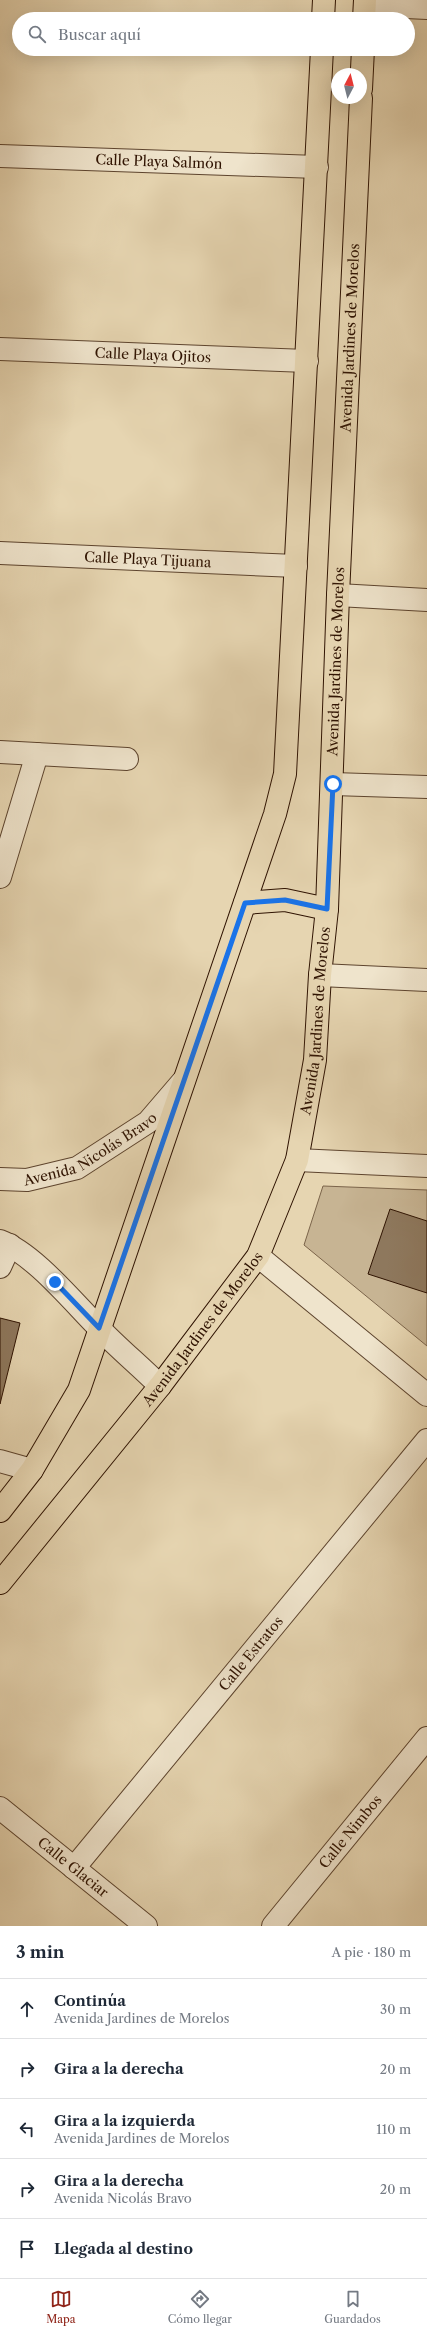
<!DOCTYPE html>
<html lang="es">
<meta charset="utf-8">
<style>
:root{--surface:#fff;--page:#f2f2f3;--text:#1f2937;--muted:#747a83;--line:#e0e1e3;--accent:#8f2418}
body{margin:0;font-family:"Libre Caslon Text",serif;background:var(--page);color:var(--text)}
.compass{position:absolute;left:331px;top:68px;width:36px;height:36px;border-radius:50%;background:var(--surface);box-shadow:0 4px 16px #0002;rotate:7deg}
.stop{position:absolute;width:12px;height:12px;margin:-9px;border:3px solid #1a73e8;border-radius:50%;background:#fff}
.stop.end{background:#1a73e8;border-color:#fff;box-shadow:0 1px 4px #0008}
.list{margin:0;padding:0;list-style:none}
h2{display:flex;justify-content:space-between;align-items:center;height:52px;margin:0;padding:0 16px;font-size:17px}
h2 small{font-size:13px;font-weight:400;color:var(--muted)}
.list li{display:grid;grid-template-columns:26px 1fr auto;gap:12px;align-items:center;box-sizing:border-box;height:60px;padding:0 16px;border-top:1px solid var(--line)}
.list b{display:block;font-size:15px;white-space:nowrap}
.list p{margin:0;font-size:13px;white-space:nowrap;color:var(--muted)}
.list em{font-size:13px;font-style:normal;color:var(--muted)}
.icon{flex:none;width:22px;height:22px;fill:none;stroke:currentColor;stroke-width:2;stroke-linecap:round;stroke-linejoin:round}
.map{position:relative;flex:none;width:427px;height:1926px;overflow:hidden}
.search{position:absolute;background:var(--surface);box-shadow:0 4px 16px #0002;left:12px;right:12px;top:12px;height:44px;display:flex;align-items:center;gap:10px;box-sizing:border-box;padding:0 14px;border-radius:22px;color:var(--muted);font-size:15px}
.sheet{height:352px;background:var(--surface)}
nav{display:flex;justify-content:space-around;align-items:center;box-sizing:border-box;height:56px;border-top:1px solid var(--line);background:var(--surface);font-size:11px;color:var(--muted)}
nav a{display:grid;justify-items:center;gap:2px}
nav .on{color:var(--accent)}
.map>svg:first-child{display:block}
.green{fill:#c7b493;stroke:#7b644a}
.building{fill:#8e785d;stroke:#2f1302}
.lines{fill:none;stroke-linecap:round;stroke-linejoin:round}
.minor-casing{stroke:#5d442e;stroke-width:24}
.major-casing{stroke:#2f1302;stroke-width:24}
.minor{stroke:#efe4cc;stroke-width:22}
.major{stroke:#e6d5b1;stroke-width:22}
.route{stroke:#1a73e8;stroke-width:5}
.labels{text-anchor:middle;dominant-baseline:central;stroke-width:3;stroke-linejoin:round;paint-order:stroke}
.street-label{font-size:14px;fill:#2f1302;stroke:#efe4cc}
</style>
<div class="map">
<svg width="427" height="1926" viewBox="0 0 427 1926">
<rect width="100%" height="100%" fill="#e6d5b1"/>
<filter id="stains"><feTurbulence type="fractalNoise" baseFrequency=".005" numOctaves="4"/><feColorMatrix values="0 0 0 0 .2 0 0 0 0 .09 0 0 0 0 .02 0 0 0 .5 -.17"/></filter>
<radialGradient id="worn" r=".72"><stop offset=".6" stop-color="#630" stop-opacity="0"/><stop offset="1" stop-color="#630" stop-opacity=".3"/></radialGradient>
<polygon class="green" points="323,1186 427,1190 427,1346 304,1245"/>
<g class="building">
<polygon points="390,1209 427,1221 427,1293 368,1274"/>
<polygon points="0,1318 20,1323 0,1404"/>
</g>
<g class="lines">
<defs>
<g id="minor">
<polyline points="365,5 427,8"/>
<path id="s1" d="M0 156 317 167"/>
<path id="s2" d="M0 349 307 361"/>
<path id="s3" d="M0 553 296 566"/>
<polyline points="338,595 427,600"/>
<polyline points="0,752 127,759"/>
<polyline points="333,784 427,787"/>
<polyline points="0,877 37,754"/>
<polyline points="320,975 427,980"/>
<polyline points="297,1160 427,1166"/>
<path id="s4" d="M0 1179 27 1180 77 1168 148 1122 184 1080"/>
<path d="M0 1241C34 1254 72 1301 98 1327 118 1348 140 1366 160 1386"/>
<polyline points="258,1256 427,1395"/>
<polyline points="0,1267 10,1245"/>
<polyline points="0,1461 32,1470"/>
<path id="s5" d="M0 1808 146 1926"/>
<path id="s6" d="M74 1868 427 1440"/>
<path id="s7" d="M273 1926 427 1738"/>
</g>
<g id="major">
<polyline points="323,19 324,0"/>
<polyline points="364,19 365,0"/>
<polyline points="361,89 363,49"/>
<polyline points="245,903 285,900 327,909"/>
<polyline points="0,1511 32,1470 79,1390 275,814 285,774 322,49"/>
<path id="s8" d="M0 1583 160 1386 258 1256 297 1160 315 1060 320 975 327 909 338 595 361 98"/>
</g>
</defs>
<use href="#minor" class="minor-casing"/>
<use href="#major" class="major-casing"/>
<use href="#minor" class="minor"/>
<use href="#major" class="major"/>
</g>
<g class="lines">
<polyline class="route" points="55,1282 99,1328 245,903 285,900 327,909 333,784"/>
</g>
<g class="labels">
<g class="street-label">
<text stroke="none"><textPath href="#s1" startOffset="159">Calle Playa Salmón</textPath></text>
<text stroke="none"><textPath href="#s8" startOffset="1345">Avenida Jardines de Morelos</textPath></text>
<text stroke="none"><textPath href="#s2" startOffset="153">Calle Playa Ojitos</textPath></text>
<text stroke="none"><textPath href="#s3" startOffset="148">Calle Playa Tijuana</textPath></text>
<text stroke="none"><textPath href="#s8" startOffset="1021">Avenida Jardines de Morelos</textPath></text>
<text stroke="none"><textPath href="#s8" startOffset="661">Avenida Jardines de Morelos</textPath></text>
<text stroke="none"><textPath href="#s4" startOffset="98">Avenida Nicolás Bravo</textPath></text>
<text stroke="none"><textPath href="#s8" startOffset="325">Avenida Jardines de Morelos</textPath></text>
<text stroke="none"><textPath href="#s6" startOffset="278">Calle Estratos</textPath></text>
<text stroke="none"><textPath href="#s7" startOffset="122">Calle Nimbos</textPath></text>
<text stroke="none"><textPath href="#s5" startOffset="94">Calle Glaciar</textPath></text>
</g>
</g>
<rect width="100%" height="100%" filter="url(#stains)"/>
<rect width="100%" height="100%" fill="url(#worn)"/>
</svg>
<svg class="compass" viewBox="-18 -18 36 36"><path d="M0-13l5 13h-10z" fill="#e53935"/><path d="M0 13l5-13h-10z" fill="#747a83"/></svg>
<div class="stop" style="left:333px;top:784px"></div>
<div class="stop end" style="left:55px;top:1282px"></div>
<div class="search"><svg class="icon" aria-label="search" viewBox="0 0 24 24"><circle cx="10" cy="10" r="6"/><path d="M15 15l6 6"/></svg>Buscar aquí</div>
</div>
<section class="sheet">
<h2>3 min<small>A pie · 180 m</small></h2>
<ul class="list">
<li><svg class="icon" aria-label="ahead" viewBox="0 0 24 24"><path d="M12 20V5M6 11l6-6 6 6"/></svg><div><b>Continúa</b><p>Avenida Jardines de Morelos</p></div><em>30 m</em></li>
<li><svg class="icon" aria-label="right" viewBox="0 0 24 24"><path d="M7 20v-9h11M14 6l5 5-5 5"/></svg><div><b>Gira a la derecha</b></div><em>20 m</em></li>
<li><svg class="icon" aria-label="left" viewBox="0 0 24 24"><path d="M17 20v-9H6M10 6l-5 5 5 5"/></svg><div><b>Gira a la izquierda</b><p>Avenida Jardines de Morelos</p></div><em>110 m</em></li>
<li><svg class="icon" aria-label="right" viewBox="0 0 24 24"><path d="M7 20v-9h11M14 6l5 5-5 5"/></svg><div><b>Gira a la derecha</b><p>Avenida Nicolás Bravo</p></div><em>20 m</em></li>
<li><svg class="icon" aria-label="arrive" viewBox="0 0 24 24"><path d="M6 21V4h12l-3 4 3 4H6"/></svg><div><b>Llegada al destino</b></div></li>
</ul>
</section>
<nav>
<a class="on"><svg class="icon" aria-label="map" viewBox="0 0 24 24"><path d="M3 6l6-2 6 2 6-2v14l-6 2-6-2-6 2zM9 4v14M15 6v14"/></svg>Mapa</a>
<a><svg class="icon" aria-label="directions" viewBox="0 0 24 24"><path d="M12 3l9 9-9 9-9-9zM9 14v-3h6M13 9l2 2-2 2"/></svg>Cómo llegar</a>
<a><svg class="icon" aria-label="saved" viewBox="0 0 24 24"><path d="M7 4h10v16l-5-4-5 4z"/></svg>Guardados</a>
</nav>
